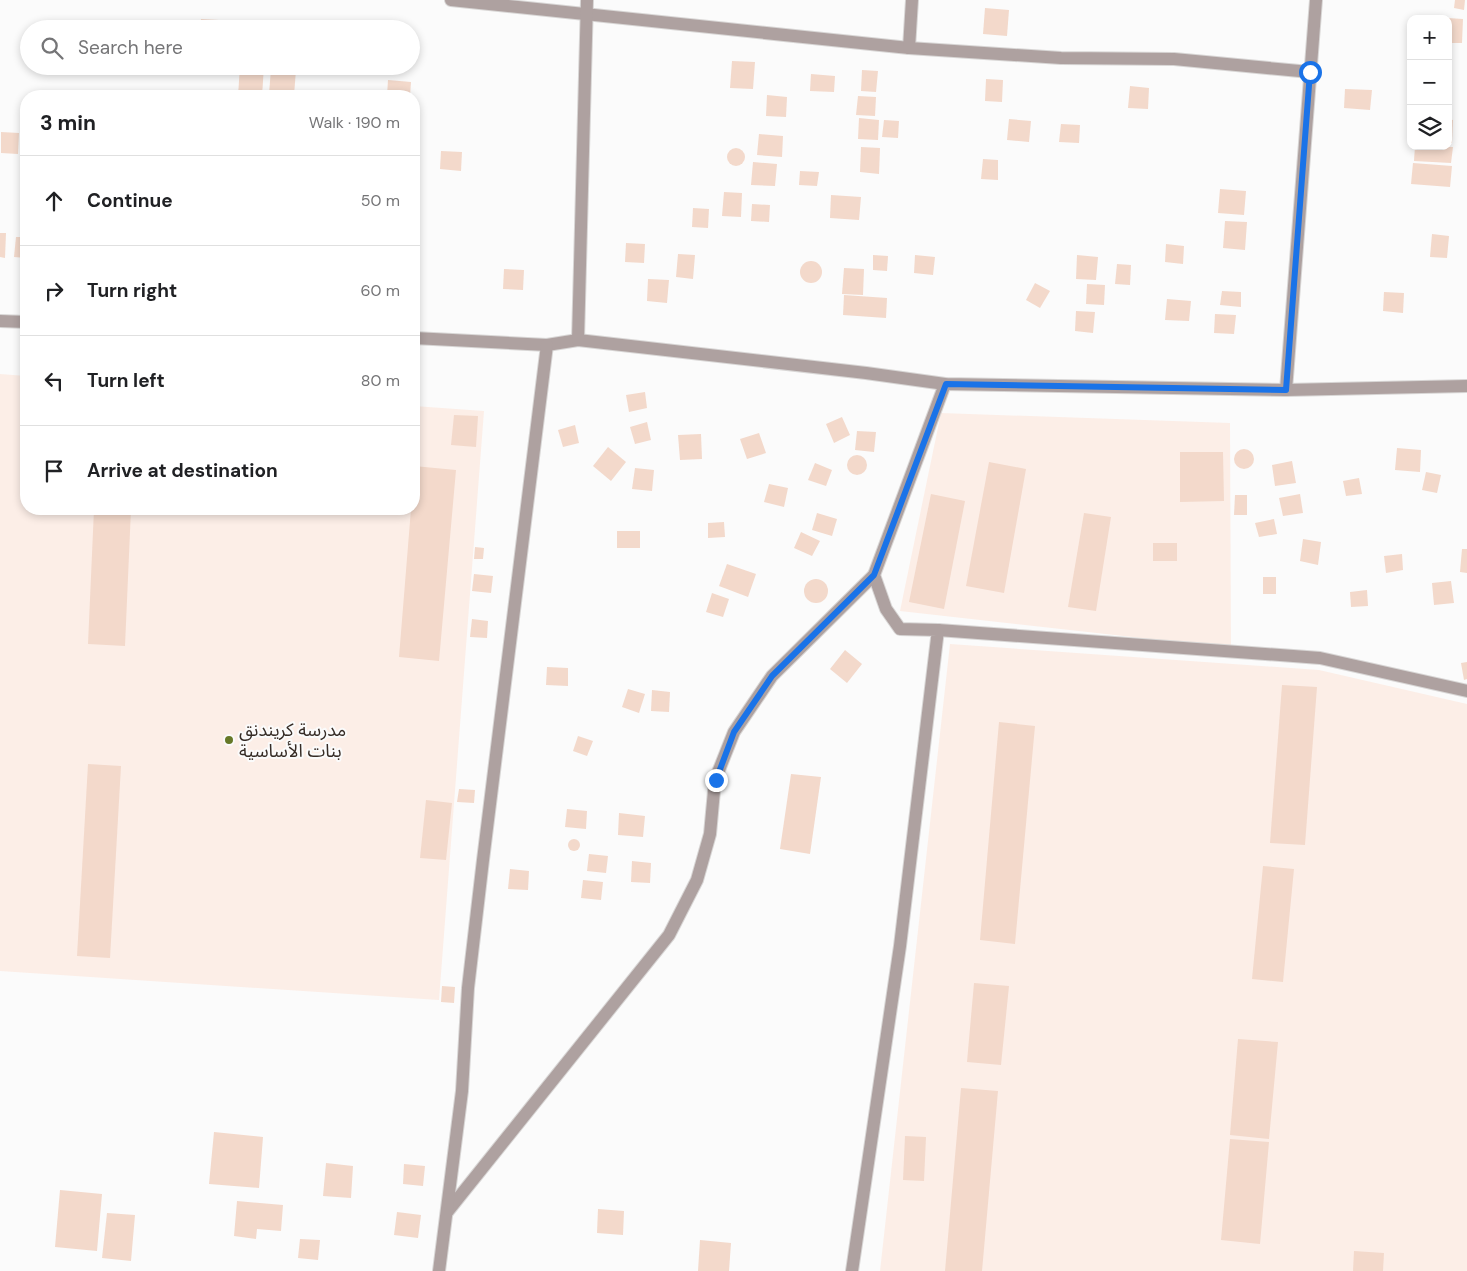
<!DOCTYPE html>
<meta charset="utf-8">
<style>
:root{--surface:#fff;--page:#f6f6f6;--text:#202124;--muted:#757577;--line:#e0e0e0}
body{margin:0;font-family:"DM Sans","Noto Sans Arabic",sans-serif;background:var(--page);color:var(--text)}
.controls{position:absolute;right:15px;top:15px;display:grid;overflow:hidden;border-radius:10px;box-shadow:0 2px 8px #0003}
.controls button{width:45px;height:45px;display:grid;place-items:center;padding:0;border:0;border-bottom:1px solid var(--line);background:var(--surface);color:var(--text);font:25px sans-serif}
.stop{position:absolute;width:15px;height:15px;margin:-11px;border:4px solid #1a73e8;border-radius:50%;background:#fff}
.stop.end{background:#1a73e8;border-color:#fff;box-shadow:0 1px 5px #0008}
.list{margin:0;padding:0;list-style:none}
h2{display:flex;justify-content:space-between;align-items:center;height:65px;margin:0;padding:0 20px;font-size:21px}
h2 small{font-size:16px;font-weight:400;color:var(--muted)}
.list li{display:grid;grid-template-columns:32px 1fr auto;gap:15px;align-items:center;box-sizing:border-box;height:90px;padding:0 20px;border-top:1px solid var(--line)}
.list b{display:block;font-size:19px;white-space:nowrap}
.list em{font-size:16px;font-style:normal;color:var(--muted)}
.icon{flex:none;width:28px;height:28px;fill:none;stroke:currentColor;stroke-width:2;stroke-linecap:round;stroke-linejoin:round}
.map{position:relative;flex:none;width:1467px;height:1271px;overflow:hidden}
.search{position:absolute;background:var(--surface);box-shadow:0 2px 8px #0003;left:20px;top:20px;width:400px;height:55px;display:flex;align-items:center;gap:12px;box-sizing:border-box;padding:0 18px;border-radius:28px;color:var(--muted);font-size:19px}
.panel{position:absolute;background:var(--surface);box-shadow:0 2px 8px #0003;left:20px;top:90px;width:400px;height:425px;border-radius:20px}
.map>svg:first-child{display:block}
.built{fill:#fceee7}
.building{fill:#f3d9cb}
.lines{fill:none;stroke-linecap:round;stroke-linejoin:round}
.minor-casing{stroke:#d8d6d5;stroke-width:14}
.minor{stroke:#aea1a0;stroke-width:12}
.route{stroke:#1a73e8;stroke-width:6}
.poi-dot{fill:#667827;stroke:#fbfbfb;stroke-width:2}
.labels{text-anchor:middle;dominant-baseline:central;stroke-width:4;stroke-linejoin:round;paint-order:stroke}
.poi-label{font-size:18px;fill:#362c26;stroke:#fbfbfb;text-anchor:start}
</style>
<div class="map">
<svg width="1467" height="1271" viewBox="0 0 1467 1271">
<rect width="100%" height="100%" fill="#fbfbfb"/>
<g class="built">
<polygon points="0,374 26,376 26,509 414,509 414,406 484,411 439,1000 0,971"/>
<polygon points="941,413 1230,423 1231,648 900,611"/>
<polygon points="950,644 1319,670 1467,704 1467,1271 880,1271"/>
</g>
<g class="building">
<polygon points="1455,0 1465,0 1464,10 1454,8"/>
<polygon points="985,8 1009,10 1007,36 983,34"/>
<polygon points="1448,18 1463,19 1462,43 1448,43"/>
<polygon points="201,19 219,20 218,29 200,29"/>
<polygon points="150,23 172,24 172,29 150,29"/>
<polygon points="732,61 755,62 753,89 730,88"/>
<polygon points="147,66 169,66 169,71 147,69"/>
<polygon points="240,66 264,66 262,96 238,96"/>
<polygon points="271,69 296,70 294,95 269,94"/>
<polygon points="862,70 878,71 876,92 861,91"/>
<polygon points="811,74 835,76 834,92 810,91"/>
<polygon points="986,79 1003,80 1002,102 985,101"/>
<polygon points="388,80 411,82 410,96 387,96"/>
<polygon points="1130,86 1149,88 1148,109 1128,108"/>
<polygon points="1345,89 1372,90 1370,110 1344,108"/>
<polygon points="145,92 165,93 164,96 145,96"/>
<polygon points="767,95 787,97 786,117 766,116"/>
<polygon points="858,96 876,97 875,116 856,115"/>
<polygon points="859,118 879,120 878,140 858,139"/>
<polygon points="1009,119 1031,121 1029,142 1007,140"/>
<polygon points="1448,119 1453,120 1452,143 1448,143"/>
<polygon points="884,120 899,121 898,138 882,137"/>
<polygon points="1061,124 1080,125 1079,143 1059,142"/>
<polygon points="1,132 19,133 18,154 1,153"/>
<polygon points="759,134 783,136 782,157 757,155"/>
<polygon points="1415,146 1453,147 1451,163 1414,161"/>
<polygon points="861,147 880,148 879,174 860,172"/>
<circle cx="736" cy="157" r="9"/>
<polygon points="441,151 462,152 461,171 440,169"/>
<polygon points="983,159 998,160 998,180 981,179"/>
<polygon points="753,162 777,164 775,186 751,185"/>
<polygon points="1413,163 1452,166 1450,187 1411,184"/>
<polygon points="800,171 819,172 817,186 799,185"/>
<polygon points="1220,189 1246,191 1244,215 1218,213"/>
<polygon points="724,192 742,193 741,217 722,216"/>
<polygon points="831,195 861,197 859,220 830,218"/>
<polygon points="752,204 770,205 769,222 751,221"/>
<polygon points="693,208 709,209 708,228 692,227"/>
<polygon points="1225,221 1247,222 1245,250 1223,248"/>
<polygon points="0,233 6,233 5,258 0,257"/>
<polygon points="1432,234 1449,236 1447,258 1430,257"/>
<polygon points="16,237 26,237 26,258 14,257"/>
<polygon points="626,243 645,244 644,263 625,262"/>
<polygon points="1166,244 1184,246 1183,264 1165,262"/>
<polygon points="678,254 695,255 693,279 676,277"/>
<polygon points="873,255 888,256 887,271 873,270"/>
<polygon points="915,255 935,257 933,275 914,273"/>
<polygon points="1077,255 1098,257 1096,280 1076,279"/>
<circle cx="811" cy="272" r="11"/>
<polygon points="1117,264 1131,265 1130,285 1115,284"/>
<polygon points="844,268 864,269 863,295 842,294"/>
<polygon points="504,269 524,270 523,290 503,289"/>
<polygon points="648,279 669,280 667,303 647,301"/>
<polygon points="1035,283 1050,291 1040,308 1026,300"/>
<polygon points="1087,284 1105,285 1104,305 1086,304"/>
<polygon points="1222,291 1241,292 1241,307 1220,305"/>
<polygon points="1384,292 1404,293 1403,313 1383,311"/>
<polygon points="844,295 887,298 886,318 843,315"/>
<polygon points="1167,299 1191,301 1189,321 1165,320"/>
<polygon points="1076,311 1095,312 1093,333 1075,331"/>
<polygon points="1215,314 1236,315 1234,334 1214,333"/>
<polygon points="645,392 647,408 629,412 626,395"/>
<polygon points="454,415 478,416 476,447 451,445"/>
<polygon points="842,417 850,435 834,443 826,424"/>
<polygon points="647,422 651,440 635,444 630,427"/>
<polygon points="575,425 579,443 563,447 558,430"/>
<polygon points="857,431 876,432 874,452 855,450"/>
<polygon points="759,433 766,453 747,459 740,439"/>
<polygon points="701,434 702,459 680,460 678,435"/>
<polygon points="608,447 626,462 611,481 593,466"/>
<polygon points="1397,448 1421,450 1420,472 1395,470"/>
<circle cx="1244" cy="459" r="10"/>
<polygon points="1180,452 1223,452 1224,501 1180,502"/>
<circle cx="857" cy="465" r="10"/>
<polygon points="1292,461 1296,483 1275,486 1272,465"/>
<polygon points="989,462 1026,469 1004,593 966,586"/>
<polygon points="815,463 832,470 826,486 808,480"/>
<polygon points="414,466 456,470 439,661 399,657 411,509 414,509"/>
<polygon points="635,468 654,470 652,491 632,489"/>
<polygon points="1426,472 1441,475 1437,493 1422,490"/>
<polygon points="1359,478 1362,494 1346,496 1343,481"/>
<polygon points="769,484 788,488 784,507 764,502"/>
<polygon points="931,494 965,501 944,609 909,602"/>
<polygon points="1300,494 1303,513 1283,516 1279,498"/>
<polygon points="1235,495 1247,495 1247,515 1234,515"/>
<polygon points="94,509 131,509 125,646 88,644"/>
<polygon points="817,513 837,519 832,536 812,530"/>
<polygon points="1084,513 1111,517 1096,611 1068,607"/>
<polygon points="1274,519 1277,534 1259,537 1255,523"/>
<polygon points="724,522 725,537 708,538 708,523"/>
<rect x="617" y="531" width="23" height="17"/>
<polygon points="801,532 820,541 812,556 794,548"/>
<polygon points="1303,539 1321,542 1318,565 1300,561"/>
<rect x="1153" y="543" width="24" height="18"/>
<polygon points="475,547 484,548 483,559 474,559"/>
<polygon points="1462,549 1467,549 1467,573 1460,572"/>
<polygon points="1402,554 1403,570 1386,573 1384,556"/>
<polygon points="727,564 756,574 748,597 719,586"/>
<polygon points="474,574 493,576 491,593 472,591"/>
<rect x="1263" y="577" width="13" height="17"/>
<circle cx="816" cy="591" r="12"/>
<polygon points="1451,581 1454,603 1434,605 1432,583"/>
<polygon points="1367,590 1368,606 1351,607 1350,592"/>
<polygon points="712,593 729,599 723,617 706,612"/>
<polygon points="472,619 488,621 487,638 470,637"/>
<polygon points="845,650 862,664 847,683 830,669"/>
<polygon points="1467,662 1467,679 1464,680 1461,663"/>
<polygon points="547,667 568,668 568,686 546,685"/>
<polygon points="1282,685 1317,687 1305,845 1270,843"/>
<polygon points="628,689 645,694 639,713 622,707"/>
<polygon points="652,690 670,692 669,712 651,711"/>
<polygon points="999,722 1035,726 1015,944 980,940"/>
<polygon points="578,736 593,741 587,756 573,751"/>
<polygon points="88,764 121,766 110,958 77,956"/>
<polygon points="791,774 821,777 810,854 780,849"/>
<polygon points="459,789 475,790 474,803 457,802"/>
<polygon points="426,800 452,803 446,860 420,858"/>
<polygon points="567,809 587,811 586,829 565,827"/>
<polygon points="619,813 645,816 643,837 618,835"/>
<circle cx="574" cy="845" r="6"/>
<polygon points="589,854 608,856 606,873 587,871"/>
<polygon points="632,861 651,863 650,883 631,882"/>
<polygon points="1263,866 1294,869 1283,982 1252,979"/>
<polygon points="510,869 529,871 528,890 508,889"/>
<polygon points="583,880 603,882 601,900 581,898"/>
<polygon points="974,983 1009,986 1001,1065 967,1062"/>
<polygon points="442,986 455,987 454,1003 441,1002"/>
<polygon points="1238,1039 1278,1042 1269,1139 1230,1135"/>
<polygon points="961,1088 998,1091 982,1271 945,1271"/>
<polygon points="214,1132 263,1137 259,1188 209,1184"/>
<polygon points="905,1136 926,1137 924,1181 903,1180"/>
<polygon points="1230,1139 1269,1142 1260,1244 1221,1240"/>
<polygon points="326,1163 353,1166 351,1198 323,1196"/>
<polygon points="404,1164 425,1166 423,1186 403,1184"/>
<polygon points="60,1190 102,1194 97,1251 55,1247"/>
<polygon points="237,1201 283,1205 281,1231 257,1229 256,1239 234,1236"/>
<polygon points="598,1209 624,1211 623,1235 597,1233"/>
<polygon points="397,1212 421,1215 418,1238 394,1235"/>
<polygon points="107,1213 135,1215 131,1261 102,1258"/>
<polygon points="300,1239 320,1240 318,1260 298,1258"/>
<polygon points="700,1240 731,1243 729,1271 698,1271"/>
<polygon points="1354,1251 1384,1253 1383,1271 1353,1271"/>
</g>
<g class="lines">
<defs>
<g id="minor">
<polyline points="451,0 909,48"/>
<polyline points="912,0 909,48 1061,58 1174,59 1310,72"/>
<polyline points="0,321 26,322"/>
<polyline points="414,338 547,345 578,340 866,373 945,384 1286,390 1467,386"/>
<polyline points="578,340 587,0"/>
<polyline points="1286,390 1316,0"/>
<polyline points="938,630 1320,658 1467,691"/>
<polyline points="448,1211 669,935 697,880 710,834 715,780 734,732 772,676 874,575"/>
<polyline points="439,1271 462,1091 468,988 483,860 547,345"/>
<polyline points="852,1271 900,946 938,630 900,629 886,609 874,575 945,384"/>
</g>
</defs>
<use href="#minor" class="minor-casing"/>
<use href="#minor" class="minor"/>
</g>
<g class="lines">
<polyline class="route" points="716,780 734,732 772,676 874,575 946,384 1286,390 1310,72"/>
</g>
<circle class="poi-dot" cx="229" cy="740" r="5"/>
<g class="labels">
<g class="poi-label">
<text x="239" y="730">مدرسة كريندنق<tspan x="239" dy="21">بنات الأساسية</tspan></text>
</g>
</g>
</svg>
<div class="controls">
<button>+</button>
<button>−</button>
<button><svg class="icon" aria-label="layers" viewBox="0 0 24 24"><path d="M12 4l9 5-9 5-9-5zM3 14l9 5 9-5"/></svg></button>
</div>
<div class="stop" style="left:1310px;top:72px"></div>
<div class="stop end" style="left:716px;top:780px"></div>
<div class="search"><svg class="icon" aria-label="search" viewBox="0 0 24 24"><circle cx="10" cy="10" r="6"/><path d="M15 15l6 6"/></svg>Search here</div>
<section class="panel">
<h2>3 min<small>Walk · 190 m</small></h2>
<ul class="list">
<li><svg class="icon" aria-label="ahead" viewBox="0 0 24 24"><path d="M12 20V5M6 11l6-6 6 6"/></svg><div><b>Continue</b></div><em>50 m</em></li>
<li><svg class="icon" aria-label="right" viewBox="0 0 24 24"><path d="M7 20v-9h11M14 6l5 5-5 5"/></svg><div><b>Turn right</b></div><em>60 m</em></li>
<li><svg class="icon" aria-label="left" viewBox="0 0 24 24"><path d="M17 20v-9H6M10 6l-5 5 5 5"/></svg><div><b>Turn left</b></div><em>80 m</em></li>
<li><svg class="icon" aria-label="arrive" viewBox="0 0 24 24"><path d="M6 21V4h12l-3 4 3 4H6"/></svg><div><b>Arrive at destination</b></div></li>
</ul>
</section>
</div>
